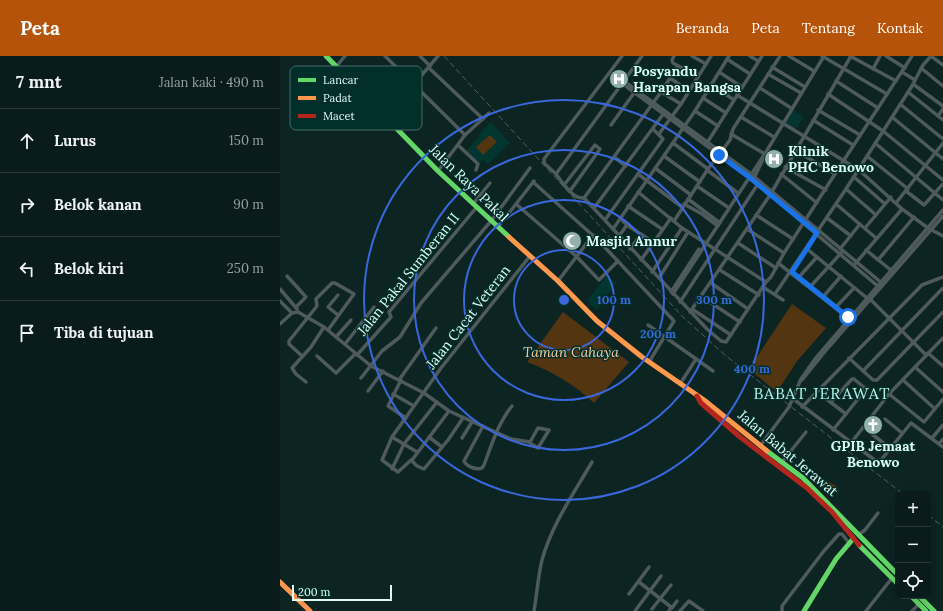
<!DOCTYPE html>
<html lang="id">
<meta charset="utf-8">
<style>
:root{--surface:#091b1a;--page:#172827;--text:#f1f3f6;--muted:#99a1a2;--line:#293939;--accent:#b45309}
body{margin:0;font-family:Lora,serif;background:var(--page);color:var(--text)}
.controls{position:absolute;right:12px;bottom:12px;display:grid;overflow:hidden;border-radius:8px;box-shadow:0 4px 16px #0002}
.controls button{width:36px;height:36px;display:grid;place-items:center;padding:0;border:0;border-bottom:1px solid var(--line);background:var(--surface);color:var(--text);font:20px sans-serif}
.scale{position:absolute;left:12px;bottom:10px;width:100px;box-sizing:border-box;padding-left:4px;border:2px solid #e0fbf6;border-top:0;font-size:11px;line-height:14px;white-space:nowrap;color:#e0fbf6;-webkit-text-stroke:3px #022f2a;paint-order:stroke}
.stop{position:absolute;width:12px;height:12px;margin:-9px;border:3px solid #1a73e8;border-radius:50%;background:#fff}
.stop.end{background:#1a73e8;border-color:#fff;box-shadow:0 1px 4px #0008}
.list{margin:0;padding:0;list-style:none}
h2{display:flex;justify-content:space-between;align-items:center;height:52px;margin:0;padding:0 16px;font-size:17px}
h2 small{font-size:13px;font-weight:400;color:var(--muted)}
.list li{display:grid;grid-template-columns:26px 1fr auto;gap:12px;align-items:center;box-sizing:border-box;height:64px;padding:0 16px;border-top:1px solid var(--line)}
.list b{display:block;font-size:15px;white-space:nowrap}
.list em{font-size:13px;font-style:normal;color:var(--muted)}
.icon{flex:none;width:22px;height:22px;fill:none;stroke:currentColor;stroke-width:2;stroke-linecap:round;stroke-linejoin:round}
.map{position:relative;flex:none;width:663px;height:555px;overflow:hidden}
header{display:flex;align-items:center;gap:24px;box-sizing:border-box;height:56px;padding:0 20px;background:var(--accent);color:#fff}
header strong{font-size:19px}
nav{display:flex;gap:22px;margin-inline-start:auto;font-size:14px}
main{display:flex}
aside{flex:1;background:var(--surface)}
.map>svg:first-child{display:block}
.built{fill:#023630}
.green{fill:#543511}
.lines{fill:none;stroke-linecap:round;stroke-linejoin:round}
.street{stroke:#4f5a5d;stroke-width:3.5}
.fast{stroke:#63d668;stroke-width:5}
.slow{stroke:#ff974d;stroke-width:5}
.jam{stroke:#b3261e;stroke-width:5}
.rail{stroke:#536060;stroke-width:1;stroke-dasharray:6 3;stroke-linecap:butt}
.route{stroke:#1a73e8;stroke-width:5}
.ring{fill:none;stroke:#3a68dc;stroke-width:2}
.labels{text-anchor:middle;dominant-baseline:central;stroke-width:3;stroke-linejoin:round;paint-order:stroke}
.poi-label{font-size:14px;font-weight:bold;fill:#e0fbf6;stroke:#022f2a;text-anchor:start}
.street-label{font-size:14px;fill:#e0fbf6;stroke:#022f2a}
.park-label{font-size:14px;font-style:italic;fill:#f8caa2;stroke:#022f2a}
.quarter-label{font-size:16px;letter-spacing:1px;fill:#b8f1e7;stroke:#022f2a}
.key{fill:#022f2a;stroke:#456c67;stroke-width:1}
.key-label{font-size:11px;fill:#e0fbf6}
.centre{fill:#3a68dc;stroke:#022f2a;stroke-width:2}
.ring-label{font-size:12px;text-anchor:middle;font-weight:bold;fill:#3a68dc;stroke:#022f2a;stroke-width:3;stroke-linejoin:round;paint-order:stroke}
</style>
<header>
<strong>Peta</strong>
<nav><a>Beranda</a><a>Peta</a><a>Tentang</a><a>Kontak</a></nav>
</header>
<main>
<aside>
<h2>7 mnt<small>Jalan kaki · 490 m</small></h2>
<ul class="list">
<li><svg class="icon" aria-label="ahead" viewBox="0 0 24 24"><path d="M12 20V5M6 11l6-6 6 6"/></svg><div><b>Lurus</b></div><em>150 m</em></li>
<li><svg class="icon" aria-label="right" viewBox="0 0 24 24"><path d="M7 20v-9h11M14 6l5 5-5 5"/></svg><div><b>Belok kanan</b></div><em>90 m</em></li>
<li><svg class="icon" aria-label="left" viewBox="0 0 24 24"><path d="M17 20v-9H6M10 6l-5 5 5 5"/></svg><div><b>Belok kiri</b></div><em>250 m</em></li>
<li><svg class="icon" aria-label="arrive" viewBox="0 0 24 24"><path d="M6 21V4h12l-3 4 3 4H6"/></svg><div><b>Tiba di tujuan</b></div></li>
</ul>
</aside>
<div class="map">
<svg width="663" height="555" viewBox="0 0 663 555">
<rect width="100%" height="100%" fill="#0c2422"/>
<g class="built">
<polygon points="511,53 524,61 516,73 504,65"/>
<polygon points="211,66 230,87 208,108 203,104 199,107 186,95 200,80 199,78"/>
<polygon points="327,219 336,227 317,254 307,245"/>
</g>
<g class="green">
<polygon points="210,79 217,86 203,99 196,91"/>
<polygon points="512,248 546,272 517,305 497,336 469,313"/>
<path d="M283 256 349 306 314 347C295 329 272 315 247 306Z"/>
<polygon points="536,419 558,431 551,440 533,423"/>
</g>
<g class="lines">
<g class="street">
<polyline points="105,0 185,79"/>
<polyline points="140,0 150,10"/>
<polyline points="394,0 392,4 393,7 418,21"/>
<polyline points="412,0 426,8"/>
<polyline points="470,0 478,5"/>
<polyline points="509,0 534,15"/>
<polyline points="542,0 607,38"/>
<polyline points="570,0 616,25"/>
<polyline points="606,0 625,12"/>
<polyline points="651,0 663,9"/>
<polyline points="447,3 470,18"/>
<polyline points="56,11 65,0"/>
<polyline points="492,11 525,31"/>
<polyline points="149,12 203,63"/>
<polyline points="641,12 663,30"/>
<polyline points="593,13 600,0"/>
<polyline points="439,16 462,31"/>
<polyline points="622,16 635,24"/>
<polyline points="488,18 521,37"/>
<polyline points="390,22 409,35"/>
<polyline points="556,25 598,52"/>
<polyline points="345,26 471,118 603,228"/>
<polyline points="343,28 469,121 600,232"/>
<polyline points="431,28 454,44"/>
<polyline points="633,28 663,50"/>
<polyline points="480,32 511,52"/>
<polyline points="381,36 401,48"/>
<polyline points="628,36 663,64"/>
<polyline points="548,38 603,75 663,124"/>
<polyline points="457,39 579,114 622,153 648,172 663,180"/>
<polyline points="423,42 446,57"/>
<polyline points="620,48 663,83"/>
<polyline points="538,54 580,79"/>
<polyline points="415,55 438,70"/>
<polyline points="658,60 663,53"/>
<polyline points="461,61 494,81"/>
<polyline points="612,61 663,103"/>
<polyline points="105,62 158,0"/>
<polyline points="533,64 573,89"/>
<polyline points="331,69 354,37"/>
<polyline points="379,78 401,48 431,0"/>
<polyline points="451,78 485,98"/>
<polyline points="393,87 428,113"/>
<polyline points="427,87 482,0"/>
<polyline points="595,87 663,144"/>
<polyline points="178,89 198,108 196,114"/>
<polyline points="515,94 555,118"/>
<polyline points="384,100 420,126"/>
<polyline points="587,100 628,133"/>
<polyline points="334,101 346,110"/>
<polyline points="505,111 546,134"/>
<polyline points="375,112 411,139"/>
<polyline points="427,114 458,137"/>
<polyline points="158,115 185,79 209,57"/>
<polyline points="276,118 264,107 264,103 342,0"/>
<polyline points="358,118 402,151"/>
<polyline points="501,118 537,147"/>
<polyline points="574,121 605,148"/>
<polyline points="474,122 486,97"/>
<polyline points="253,126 318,184 394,265 369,306"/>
<polyline points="284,129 276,118 362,0"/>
<polyline points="417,130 449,152"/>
<polyline points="566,133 596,159"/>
<path d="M290 135 320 93 315 89 284 129C290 135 295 143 304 142"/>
<polyline points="626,135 644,149 663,128"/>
<polyline points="358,136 402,172 486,226"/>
<polyline points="304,142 427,273 441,285 446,286 486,226 491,221 504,197 564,104 632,0"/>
<polyline points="304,142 381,36 398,10"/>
<polyline points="408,143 440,167"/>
<polyline points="616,147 663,87"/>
<polyline points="193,148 210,127"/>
<polyline points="236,148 296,200 319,224 338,205"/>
<polyline points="404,148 422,158 438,170"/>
<polyline points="556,148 596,182"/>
<polyline points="348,150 382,173"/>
<polyline points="314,152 384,57"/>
<polyline points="476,159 513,183"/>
<polyline points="547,162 571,180"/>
<polyline points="325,164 383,83 373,73"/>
<polyline points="394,165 428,113 450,84 453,73 500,0"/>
<polyline points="347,169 373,186"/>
<polyline points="218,171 254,125"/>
<polyline points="585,172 611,141"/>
<polyline points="333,173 415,55 449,0"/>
<polyline points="467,173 504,197"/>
<polyline points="339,180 347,169 340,162"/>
<polyline points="458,187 496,212"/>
<polyline points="350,193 361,178"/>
<polyline points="527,193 587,242 590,243 646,299"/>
<polyline points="560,193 580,168"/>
<polyline points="586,194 612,215"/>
<polyline points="361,204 391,162"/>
<polyline points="598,204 634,161"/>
<polyline points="498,207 571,264"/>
<polyline points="575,208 622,153"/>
<polyline points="440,214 479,239"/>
<polyline points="372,216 402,172"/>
<polyline points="7,220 26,241 16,251"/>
<polyline points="519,221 537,201"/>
<polyline points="379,222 408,176"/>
<polyline points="278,225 313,179"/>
<polyline points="431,227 468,253"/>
<polyline points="483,231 503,244"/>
<polyline points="530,231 562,196"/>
<polyline points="0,233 17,253"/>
<polyline points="391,236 419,193"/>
<polyline points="393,238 486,96 544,0"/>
<polyline points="495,238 566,133 632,30 643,9 651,0"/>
<polyline points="58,239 48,251 58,259"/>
<polyline points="422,241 460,266"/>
<polyline points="543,241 561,220"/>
<polyline points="0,245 12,257"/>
<polyline points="400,246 478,128"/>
<polyline points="556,251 574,232"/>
<polyline points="412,253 451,279"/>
<polyline points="18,256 44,271 91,310 144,337 169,355 231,383 250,386 258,372 269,374 258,392 250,387"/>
<polyline points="410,256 490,139 571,0"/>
<polyline points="0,268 12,257 18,256"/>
<polyline points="368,269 433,315"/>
<polyline points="56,281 71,264"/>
<polyline points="65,288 94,251"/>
<polyline points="648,297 663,310"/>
<polyline points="77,299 111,261 109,256 196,152"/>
<polyline points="22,300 9,288 9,285 37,250 36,243 52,227 55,227 74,238 48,274"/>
<polyline points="37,300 56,317 75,298"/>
<polyline points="569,302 593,324 597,324 663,256"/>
<polyline points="635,311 663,336"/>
<polyline points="583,315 663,232"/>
<polyline points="81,322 102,295 120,281 141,247 211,165 250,112"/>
<polyline points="119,324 156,272"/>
<polyline points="121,324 108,350 126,362"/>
<polyline points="522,324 547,293 663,160"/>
<polyline points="623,324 655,353"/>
<polyline points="26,326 16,318 12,312 31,291 44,271"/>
<polyline points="400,328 416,303"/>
<polyline points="88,335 103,315"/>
<polyline points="113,338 134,350"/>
<polyline points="609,338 644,366 663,343"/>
<polyline points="512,342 596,405 601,404 631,367 663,391"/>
<polyline points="545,342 566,358"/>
<polyline points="551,346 572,323 574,323 586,333 553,374"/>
<polyline points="522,351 642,229 663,221"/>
<polyline points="183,362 168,384 144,413 137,410 131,404 118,416 102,404 112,381 161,312 250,200"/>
<polyline points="605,363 622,377"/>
<path d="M203 370 184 405C187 411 196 414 202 412L204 409C212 388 218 367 232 350"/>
<polyline points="593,379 610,392"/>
<polyline points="112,381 137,396"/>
<polyline points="149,381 162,391"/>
<polyline points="182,382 192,366"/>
<polyline points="652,382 663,369"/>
<polyline points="571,387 609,338 663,282"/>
<polyline points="659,388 663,383"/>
<polyline points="480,390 509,351 521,323 535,303 663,154"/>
<polyline points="132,404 169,355"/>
<polyline points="502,406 526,376"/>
<polyline points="112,413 124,388 157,346"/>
<polyline points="578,479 585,474 598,457"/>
<polyline points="359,526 391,551 389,555"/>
<polyline points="349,538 369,511"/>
<polyline points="392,552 397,545"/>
<polyline points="372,553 391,529"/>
<path d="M254 555C257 538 258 520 262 504 272 468 294 437 312 406"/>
<polyline points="355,555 381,520"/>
<polyline points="400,555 409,545 423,555"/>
<polyline points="502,555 502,550 543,496 559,478 562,478 569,487"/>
<polyline points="586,555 612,522"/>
<polyline points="632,555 639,548"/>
</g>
<g class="fast">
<polyline points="46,0 158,115 229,181"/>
<polyline points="487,395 523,422 618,519"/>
<polyline points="579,489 618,528"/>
<polyline points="631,540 646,555"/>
<polyline points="639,540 654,555"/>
<polyline points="524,555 556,503 573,483"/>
</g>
<g class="slow">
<polyline points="229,181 278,225 317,265 362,301 424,344 487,395"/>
<polyline points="0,526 30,555"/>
</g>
<polyline class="jam" points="417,340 421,347 460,381 527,432 552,456 579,489"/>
<g class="rail">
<polyline points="164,0 402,260 446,300 623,438"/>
<polyline points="648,459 663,471"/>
</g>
</g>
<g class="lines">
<polyline class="route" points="439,99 469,121 537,177 512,216 568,261"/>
</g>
<g class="ring">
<circle cx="284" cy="244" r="50"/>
<circle cx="284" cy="244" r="100"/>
<circle cx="284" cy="244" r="150"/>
<circle cx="284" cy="244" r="200"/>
</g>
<defs>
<symbol id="hospital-disc" viewBox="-11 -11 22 22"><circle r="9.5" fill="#96b0ac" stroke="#022f2a"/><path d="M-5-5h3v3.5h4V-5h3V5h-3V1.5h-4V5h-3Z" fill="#fff"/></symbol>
<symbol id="mosque-disc" viewBox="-11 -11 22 22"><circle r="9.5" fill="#96b0ac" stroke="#022f2a"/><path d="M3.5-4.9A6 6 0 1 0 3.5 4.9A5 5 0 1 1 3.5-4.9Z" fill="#fff"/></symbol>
<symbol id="church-disc" viewBox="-11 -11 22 22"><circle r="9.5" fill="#96b0ac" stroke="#022f2a"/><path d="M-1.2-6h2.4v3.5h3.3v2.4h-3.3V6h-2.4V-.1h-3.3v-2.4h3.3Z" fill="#fff"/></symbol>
</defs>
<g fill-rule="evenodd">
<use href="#hospital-disc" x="328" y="12" width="22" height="22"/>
<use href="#hospital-disc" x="483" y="92" width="22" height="22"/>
<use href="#mosque-disc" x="281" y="174" width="22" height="22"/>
<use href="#church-disc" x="582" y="358" width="22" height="22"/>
</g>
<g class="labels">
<g class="poi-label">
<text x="353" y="15">Posyandu<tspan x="353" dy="16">Harapan Bangsa</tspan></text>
<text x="508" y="95">Klinik<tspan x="508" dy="16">PHC Benowo</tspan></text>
<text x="306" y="185">Masjid Annur</text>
<text x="593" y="390" text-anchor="middle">GPIB Jemaat<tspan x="593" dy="16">Benowo</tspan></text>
</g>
<g class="street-label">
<text transform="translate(189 127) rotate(44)">Jalan Raya Pakal</text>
<text transform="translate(128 218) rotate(-51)">Jalan Pakal Sumberan II</text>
<text transform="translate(188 261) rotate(-52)">Jalan Cacat Veteran</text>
<text transform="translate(508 397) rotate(40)">Jalan Babat Jerawat</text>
</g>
<g class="park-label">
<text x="291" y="296">Taman Cahaya</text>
</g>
<g class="quarter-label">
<text x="542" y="337">BABAT JERAWAT</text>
</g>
</g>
<rect x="10" y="10" width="132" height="64" rx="6" class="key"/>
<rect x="18" y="22" width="18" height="4" fill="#63d668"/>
<rect x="18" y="40" width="18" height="4" fill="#ff974d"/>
<rect x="18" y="58" width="18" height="4" fill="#b3261e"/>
<g class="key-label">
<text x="43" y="28">Lancar</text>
<text x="43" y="46">Padat</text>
<text x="43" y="64">Macet</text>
</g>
<circle cx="284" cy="244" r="6" class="centre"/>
<g class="ring-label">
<text x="334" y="248">100 m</text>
<text x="434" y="248">300 m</text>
<text x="378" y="282">200 m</text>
<text x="472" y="317">400 m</text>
</g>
</svg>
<div class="controls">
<button>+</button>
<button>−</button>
<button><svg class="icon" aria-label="locate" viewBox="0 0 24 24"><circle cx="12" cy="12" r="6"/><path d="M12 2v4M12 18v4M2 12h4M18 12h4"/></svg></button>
</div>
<div class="scale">200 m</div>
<div class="stop" style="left:568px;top:261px"></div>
<div class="stop end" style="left:439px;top:99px"></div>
</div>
</main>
